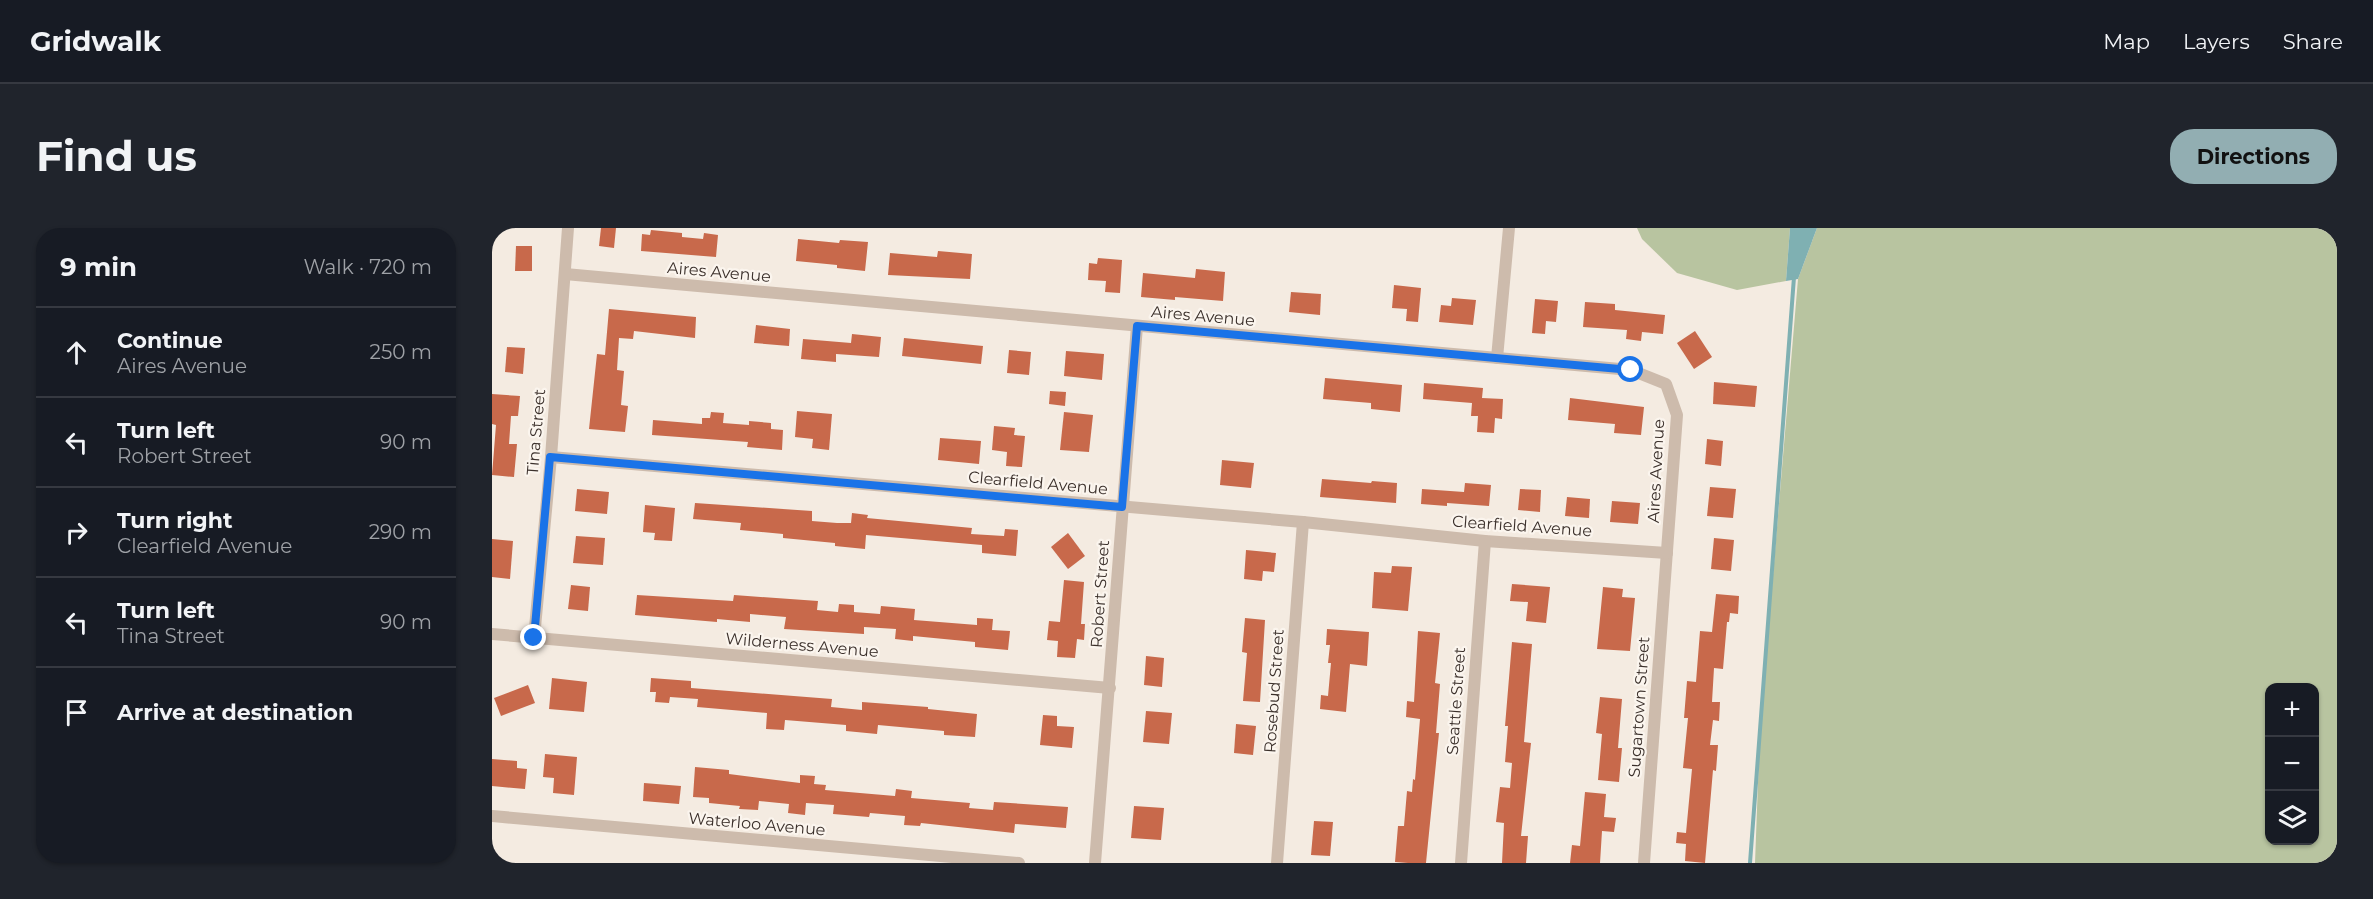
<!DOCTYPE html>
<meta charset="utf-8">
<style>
:root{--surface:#171b24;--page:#20242c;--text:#f1f3f6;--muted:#9ea1a6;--line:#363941;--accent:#92aeb2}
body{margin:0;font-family:Montserrat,sans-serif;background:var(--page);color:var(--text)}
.controls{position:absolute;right:18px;bottom:18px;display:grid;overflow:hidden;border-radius:12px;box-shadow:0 2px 4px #0004}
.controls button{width:54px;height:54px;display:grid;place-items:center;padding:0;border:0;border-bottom:2px solid var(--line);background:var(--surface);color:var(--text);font:30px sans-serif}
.stop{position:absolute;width:18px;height:18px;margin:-14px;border:4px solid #1a73e8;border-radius:50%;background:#fff}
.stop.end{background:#1a73e8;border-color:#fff;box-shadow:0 2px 6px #0008}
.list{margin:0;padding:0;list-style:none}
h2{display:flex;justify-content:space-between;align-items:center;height:78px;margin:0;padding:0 24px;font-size:26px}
h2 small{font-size:20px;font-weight:400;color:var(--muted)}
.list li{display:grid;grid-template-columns:39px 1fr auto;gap:18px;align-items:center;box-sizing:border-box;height:90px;padding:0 24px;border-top:2px solid var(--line)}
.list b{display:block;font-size:22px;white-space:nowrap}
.list p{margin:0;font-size:20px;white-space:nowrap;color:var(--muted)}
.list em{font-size:20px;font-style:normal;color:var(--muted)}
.icon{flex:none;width:33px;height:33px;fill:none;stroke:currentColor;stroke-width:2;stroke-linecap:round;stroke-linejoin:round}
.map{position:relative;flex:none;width:1845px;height:635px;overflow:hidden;border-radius:24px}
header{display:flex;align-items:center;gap:36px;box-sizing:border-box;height:84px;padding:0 30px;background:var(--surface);border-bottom:2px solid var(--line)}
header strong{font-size:28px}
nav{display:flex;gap:33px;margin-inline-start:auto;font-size:21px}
.intro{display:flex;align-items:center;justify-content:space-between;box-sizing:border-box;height:144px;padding:0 36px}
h1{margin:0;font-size:42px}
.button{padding:15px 27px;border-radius:24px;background:var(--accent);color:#111;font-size:21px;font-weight:700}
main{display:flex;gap:36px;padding:0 36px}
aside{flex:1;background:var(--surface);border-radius:24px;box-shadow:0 2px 4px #0004}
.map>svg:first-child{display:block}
.green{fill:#b8c4a0;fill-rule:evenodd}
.water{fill:#7fb0b2}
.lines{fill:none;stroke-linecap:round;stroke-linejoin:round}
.stream{stroke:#7fb0b2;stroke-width:4}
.building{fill:#c8694b}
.minor{stroke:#cdbbac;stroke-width:12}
.route{stroke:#1a73e8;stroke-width:8}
.labels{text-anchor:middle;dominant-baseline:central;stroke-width:4.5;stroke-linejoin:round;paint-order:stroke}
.street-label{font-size:16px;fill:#3b302b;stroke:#fbf5ee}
</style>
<header>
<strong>Gridwalk</strong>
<nav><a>Map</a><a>Layers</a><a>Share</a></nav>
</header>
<div class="intro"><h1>Find us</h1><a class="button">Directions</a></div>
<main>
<aside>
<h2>9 min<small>Walk · 720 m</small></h2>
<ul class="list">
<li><svg class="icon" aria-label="ahead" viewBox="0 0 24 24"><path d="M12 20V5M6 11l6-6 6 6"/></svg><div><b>Continue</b><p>Aires Avenue</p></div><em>250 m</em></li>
<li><svg class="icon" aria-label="left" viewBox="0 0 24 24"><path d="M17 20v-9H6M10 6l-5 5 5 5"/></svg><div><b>Turn left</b><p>Robert Street</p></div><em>90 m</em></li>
<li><svg class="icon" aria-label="right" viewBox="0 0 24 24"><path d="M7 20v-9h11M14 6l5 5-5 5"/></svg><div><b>Turn right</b><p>Clearfield Avenue</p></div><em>290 m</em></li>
<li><svg class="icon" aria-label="left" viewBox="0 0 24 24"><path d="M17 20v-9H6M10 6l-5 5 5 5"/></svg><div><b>Turn left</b><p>Tina Street</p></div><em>90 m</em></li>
<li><svg class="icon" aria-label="arrive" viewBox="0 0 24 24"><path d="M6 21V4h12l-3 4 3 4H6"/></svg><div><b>Arrive at destination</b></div></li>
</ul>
</aside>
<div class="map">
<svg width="1845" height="635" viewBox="0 0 1845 635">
<rect width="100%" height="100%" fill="#f4ebe1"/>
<g class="green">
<polygon points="1145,0 1298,0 1294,53 1245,62 1185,45 1150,11"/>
<path d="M1325 0H1845V635H1263L1268 501 1306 51ZM1778 460H1822V612H1778Z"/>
</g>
<polygon class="water" points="1298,0 1325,0 1306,51 1294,53"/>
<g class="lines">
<polyline class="stream" points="1258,635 1302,49"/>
</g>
<g class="building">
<polygon points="109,0 124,0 122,20 107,18"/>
<polygon points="159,2 190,5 190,9 211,11 212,5 226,7 224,29 149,23 150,6 158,7"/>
<polygon points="306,11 347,15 348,12 376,14 373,43 345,40 345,37 304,33"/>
<polygon points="24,18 40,18 40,43 23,43"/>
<polygon points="446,23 480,26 478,51 396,47 398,25 445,29"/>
<polygon points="606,30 630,32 628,65 613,64 614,53 596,52 597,35 605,36"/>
<polygon points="704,41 733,44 731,73 683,69 683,72 649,69 651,45 703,50"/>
<polygon points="902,57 929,60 926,94 914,93 915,81 900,80"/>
<polygon points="799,64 829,66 828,87 797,84"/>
<polygon points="960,70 984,72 981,97 947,94 949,77 959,78"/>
<polygon points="1043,71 1066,73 1064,94 1054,93 1053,106 1040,105"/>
<polygon points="1093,74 1123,76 1123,82 1173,87 1171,106 1150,104 1149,113 1134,111 1135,102 1091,99"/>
<polygon points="117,81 204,89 203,110 142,103 141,111 127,110 125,142 132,143 129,177 136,178 133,204 97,201 105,126 113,127"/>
<polygon points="264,97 298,101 297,118 262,115"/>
<polygon points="1203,103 1220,129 1202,141 1185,115"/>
<polygon points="360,106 389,109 387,129 344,126 344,134 309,131 311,111 359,115"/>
<polygon points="412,110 491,118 489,136 410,128"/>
<polygon points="15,119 33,120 31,146 13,144"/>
<polygon points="517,122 539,124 537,147 515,145"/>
<polygon points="574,123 612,126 610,152 572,148"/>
<polygon points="833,150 910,157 908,184 879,181 879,175 831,171"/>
<polygon points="1222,154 1265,158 1263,179 1221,176"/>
<polygon points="932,155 991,160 990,170 1011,171 1010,191 1003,190 1002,205 985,204 986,188 979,188 980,175 931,171"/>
<polygon points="558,163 574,164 573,178 557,176"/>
<polygon points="0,166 28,168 26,188 19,188 17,216 25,216 22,249 0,247 4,197 0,196"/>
<polygon points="1078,170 1152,179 1149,207 1122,205 1123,196 1076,192"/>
<polygon points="305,183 340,186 337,222 320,220 321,211 303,209"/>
<polygon points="219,184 232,185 231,195 257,197 257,193 279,195 279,201 291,202 290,222 255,219 256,214 160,207 161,192 210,196 210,190 218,190"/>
<polygon points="572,184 601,187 597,224 568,222"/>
<polygon points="502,198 523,200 522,207 533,208 530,239 514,238 515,224 500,222"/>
<polygon points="448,210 489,213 487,236 446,232"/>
<polygon points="1215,211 1231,213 1229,238 1213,236"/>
<polygon points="730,232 762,235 759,260 728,257"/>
<polygon points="830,251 879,255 880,253 905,255 904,275 828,269"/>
<polygon points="973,255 999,257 997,278 955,275 955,278 929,276 930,261 972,264"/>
<polygon points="1218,259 1244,261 1241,290 1215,288"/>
<polygon points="85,261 117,264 115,286 83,283"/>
<polygon points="1028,261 1049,262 1048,284 1026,282"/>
<polygon points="1075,269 1098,271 1097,290 1073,288"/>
<polygon points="1120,273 1148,275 1146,296 1118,294"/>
<polygon points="203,275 320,283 320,293 345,295 359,295 360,285 376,287 375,290 480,300 479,306 512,308 513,301 526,302 524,328 490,325 490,317 374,307 373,321 343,318 343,315 291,310 291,306 248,302 249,295 201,291"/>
<polygon points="153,277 183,280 180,313 162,312 163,305 151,304"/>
<polygon points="576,305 593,328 576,341 559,319"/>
<polygon points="84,308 113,310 111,337 81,335"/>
<polygon points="1222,310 1242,312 1239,343 1219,341"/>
<polygon points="0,311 21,313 18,351 0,349"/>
<polygon points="754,322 784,325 782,344 771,343 770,353 752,351"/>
<polygon points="900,338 920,339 916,383 880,380 882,344 899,345"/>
<polygon points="572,352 592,354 589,396 593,396 592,412 585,411 583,430 565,429 566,413 555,412 557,393 568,394"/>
<polygon points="1020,356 1058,359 1054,395 1034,393 1036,374 1018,373"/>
<polygon points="79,357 98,359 96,383 76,381"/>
<polygon points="1111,359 1131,361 1130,369 1143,370 1138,423 1105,421"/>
<polygon points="1224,366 1247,368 1246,386 1238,385 1237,394 1235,394 1231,441 1222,440 1220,474 1228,474 1227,493 1221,492 1218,517 1226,517 1224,543 1221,542 1213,635 1193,633 1194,616 1184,615 1185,604 1194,605 1200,541 1191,540 1196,490 1192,490 1195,453 1204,454 1208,403 1220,404"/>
<polygon points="145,367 241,373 242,367 326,373 325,382 346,384 347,376 362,377 362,384 388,386 389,378 423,381 422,392 485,397 485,390 501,391 500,402 518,403 516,422 483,419 483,414 421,408 421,413 403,411 404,401 372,399 372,406 292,401 294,389 258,386 258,394 225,391 225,394 143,387"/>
<polygon points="753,390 773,392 768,474 751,473 755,425 750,424"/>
<polygon points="835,401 877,404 875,438 858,436 854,484 828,481 829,467 836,468 839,435 836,435 838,417 834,417"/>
<polygon points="926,403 948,405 943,455 948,456 944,505 947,505 934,635 916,635 903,634 906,598 912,598 915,563 920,564 921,551 923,552 928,491 914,489 915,473 922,474"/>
<polygon points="1020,414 1040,416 1032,514 1039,515 1029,608 1036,608 1034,635 1010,635 1012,595 1004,594 1008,559 1018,560 1020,535 1013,534 1016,498 1013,498"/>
<polygon points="654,428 672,430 670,459 652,457"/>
<polygon points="60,450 95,454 92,484 57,481"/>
<polygon points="159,450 199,453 199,460 340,471 339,479 370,482 370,474 436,479 436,481 485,486 483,509 452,507 452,503 386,497 385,506 354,503 354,497 293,492 292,502 274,501 275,485 205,479 206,471 178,469 177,475 163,474 164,464 158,464"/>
<polygon points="36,457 43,475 9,488 2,470"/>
<polygon points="1108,469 1130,471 1126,520 1130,520 1127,554 1106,552 1110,506 1104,505"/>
<polygon points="654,483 680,485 677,516 651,514"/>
<polygon points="551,487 565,488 565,498 582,499 580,520 548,517"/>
<polygon points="744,496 764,498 761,527 742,525"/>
<polygon points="53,526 85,529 82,567 61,565 62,550 51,549"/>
<polygon points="0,531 25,533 25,540 35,541 33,561 0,558"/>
<polygon points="203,539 237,542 237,546 308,555 308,547 323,548 322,556 334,557 333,562 403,568 404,561 420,563 419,570 478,575 477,580 501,582 502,574 576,579 574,600 523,596 522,605 429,595 428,598 412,597 413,588 378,585 377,589 341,586 342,577 314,575 313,587 296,585 297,576 267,573 266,582 247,581 248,578 217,575 217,570 201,569"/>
<polygon points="152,555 189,558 187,576 151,573"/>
<polygon points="1093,564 1114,566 1112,589 1124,590 1122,604 1110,603 1108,635 1078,635 1080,617 1088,618"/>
<polygon points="642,578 672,580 669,612 639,610"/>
<polygon points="822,593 841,594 838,628 819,627"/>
</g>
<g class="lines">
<g class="minor">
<polyline points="73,46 1139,142 1174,156 1185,187 1152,635"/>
<polyline points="1005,130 1017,0"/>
<polyline points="59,229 811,294 993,313 1175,325"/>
<polyline points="0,406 618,460"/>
<polyline points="42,410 59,229 76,0"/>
<polyline points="0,588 527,635"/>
<polyline points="603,635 645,98"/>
<polyline points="785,635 811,294"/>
<polyline points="969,635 993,313"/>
</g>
</g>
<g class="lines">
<polyline class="route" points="42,410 58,229 630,279 645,98 1139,142"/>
</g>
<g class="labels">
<g class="street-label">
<text transform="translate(227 44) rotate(5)">Aires Avenue</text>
<text transform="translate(711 88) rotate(5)">Aires Avenue</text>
<text transform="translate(44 204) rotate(-85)">Tina Street</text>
<text transform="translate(1164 243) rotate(-87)">Aires Avenue</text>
<text transform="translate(546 255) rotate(5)">Clearfield Avenue</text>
<text transform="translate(1030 298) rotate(4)">Clearfield Avenue</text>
<text transform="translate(608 366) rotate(-86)">Robert Street</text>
<text transform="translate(310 417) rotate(5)">Wilderness Avenue</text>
<text transform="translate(782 463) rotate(-86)">Rosebud Street</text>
<text transform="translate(964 473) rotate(-86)">Seattle Street</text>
<text transform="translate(1147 479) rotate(-86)">Sugartown Street</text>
<text transform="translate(265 596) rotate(5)">Waterloo Avenue</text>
</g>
</g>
</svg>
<div class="controls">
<button>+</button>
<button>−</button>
<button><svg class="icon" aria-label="layers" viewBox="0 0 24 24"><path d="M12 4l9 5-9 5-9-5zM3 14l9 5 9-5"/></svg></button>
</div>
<div class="stop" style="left:1139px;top:142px"></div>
<div class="stop end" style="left:42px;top:410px"></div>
</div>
</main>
